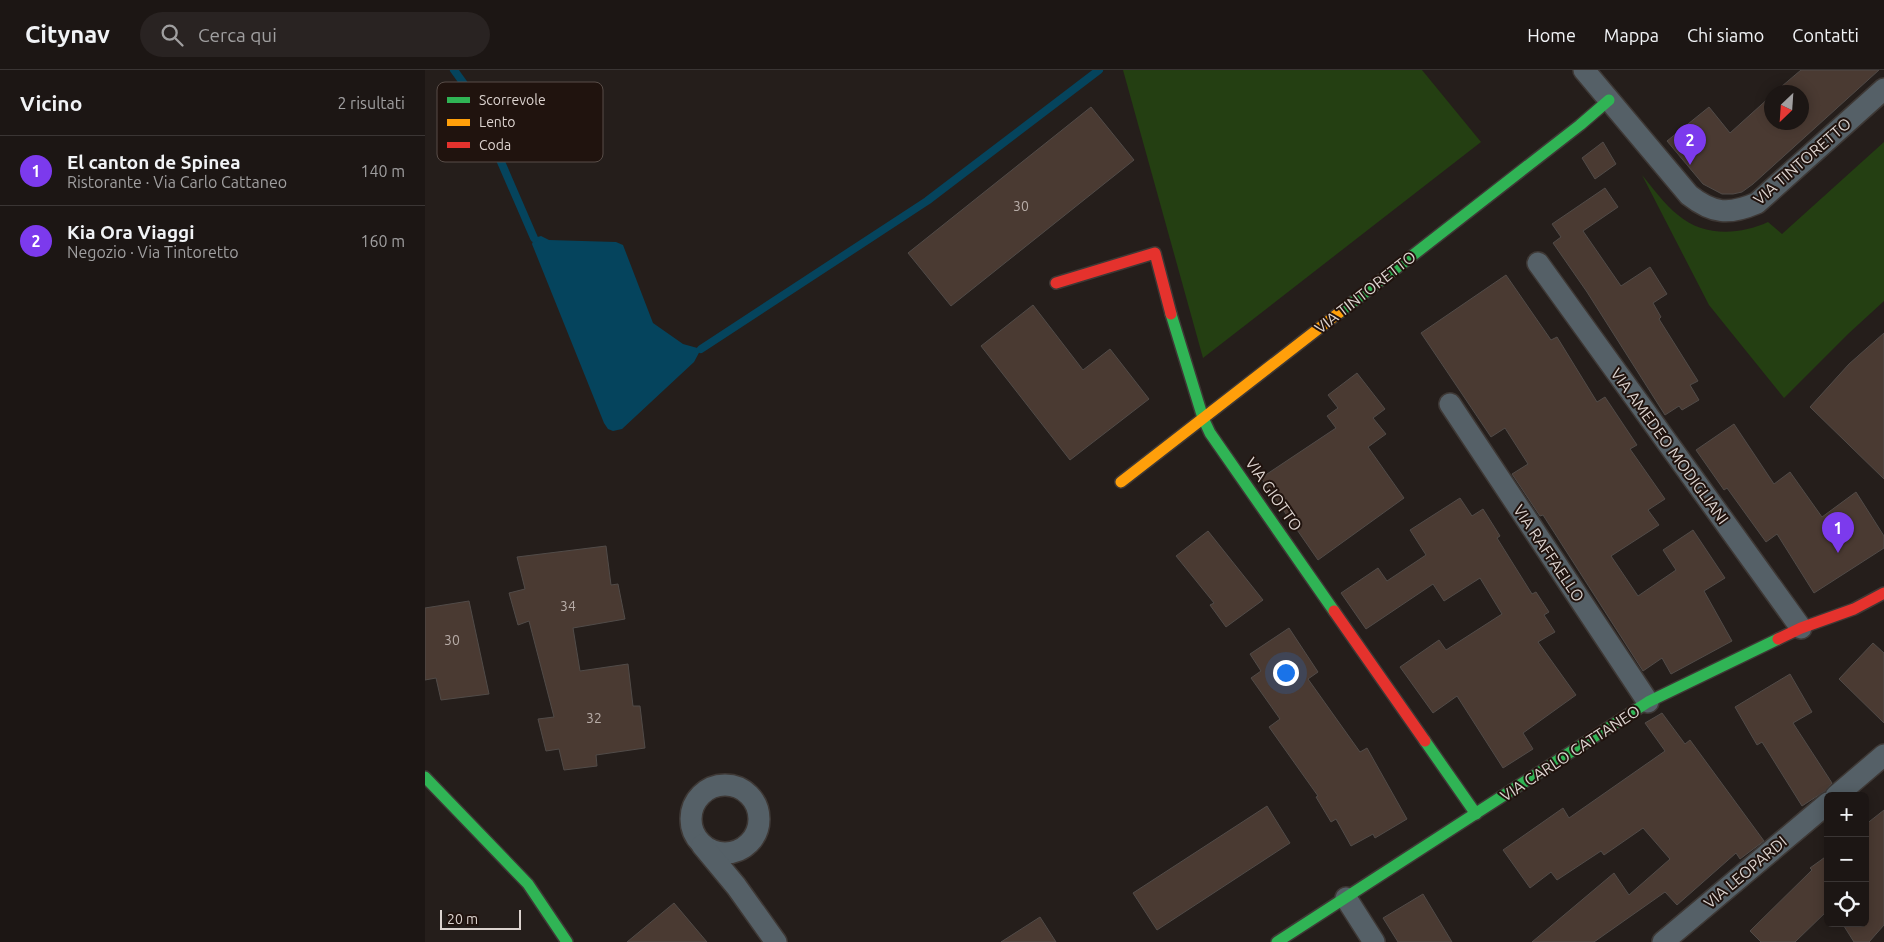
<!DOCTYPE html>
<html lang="it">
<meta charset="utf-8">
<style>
:root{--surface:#1c1614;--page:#292322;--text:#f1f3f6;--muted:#a09fa0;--line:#3a3534;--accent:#7c3aed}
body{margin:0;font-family:Ubuntu,sans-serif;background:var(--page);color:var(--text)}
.controls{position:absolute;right:15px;bottom:15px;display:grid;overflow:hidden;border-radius:8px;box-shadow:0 2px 12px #0003}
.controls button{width:45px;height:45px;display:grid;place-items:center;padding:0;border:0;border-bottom:1px solid var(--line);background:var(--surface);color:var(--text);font:25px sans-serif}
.compass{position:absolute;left:1339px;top:15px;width:45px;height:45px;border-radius:50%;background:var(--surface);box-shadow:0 2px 12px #0003;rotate:205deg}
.scale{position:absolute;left:15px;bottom:12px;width:81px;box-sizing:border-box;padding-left:5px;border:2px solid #dcd3cf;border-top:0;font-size:14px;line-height:18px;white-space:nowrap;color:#dcd3cf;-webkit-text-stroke:4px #20130e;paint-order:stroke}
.you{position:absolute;left:860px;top:602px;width:18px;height:18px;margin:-12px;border:4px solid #fff;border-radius:50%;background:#1a73e8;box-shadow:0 0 0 8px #1a73e833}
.badge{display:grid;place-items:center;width:32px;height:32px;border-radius:50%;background:var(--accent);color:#fff;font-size:16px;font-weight:700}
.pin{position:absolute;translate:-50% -41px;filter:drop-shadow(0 1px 2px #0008)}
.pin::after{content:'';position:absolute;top:26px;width:18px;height:15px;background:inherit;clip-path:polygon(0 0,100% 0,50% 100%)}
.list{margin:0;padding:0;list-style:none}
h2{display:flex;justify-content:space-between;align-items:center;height:65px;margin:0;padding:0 20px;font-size:21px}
h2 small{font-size:16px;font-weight:400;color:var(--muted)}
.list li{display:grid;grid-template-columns:32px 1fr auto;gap:15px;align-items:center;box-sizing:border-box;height:70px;padding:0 20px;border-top:1px solid var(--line)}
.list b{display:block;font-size:19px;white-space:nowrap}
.list p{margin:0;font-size:16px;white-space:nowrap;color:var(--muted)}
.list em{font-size:16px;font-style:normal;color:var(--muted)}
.icon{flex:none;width:28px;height:28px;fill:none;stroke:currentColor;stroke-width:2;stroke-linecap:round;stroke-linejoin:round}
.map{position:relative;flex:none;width:1459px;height:872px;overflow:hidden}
header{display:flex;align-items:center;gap:30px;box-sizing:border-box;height:70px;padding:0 25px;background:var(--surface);border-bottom:1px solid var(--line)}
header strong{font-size:24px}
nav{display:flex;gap:28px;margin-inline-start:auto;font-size:18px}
.search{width:350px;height:45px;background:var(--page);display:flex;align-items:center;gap:12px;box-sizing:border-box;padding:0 18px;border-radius:28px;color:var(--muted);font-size:19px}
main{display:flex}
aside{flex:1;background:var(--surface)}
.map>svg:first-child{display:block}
.green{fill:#243f12}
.water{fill:#05445d}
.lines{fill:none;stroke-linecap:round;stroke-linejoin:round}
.stream{stroke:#05445d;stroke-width:8}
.building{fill:#4a3a32;stroke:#514b48}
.street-casing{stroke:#3e3835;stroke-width:24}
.fast-casing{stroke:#3e3835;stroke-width:14}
.slow-casing{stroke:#3e3835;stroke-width:14}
.jam-casing{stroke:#3e3835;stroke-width:14}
.street{stroke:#556067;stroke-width:21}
.fast{stroke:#30b455;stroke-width:11}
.slow{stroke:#ff9f0a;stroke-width:11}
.jam{stroke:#e5322d;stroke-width:11}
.labels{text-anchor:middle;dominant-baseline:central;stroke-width:4;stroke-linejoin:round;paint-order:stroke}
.number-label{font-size:14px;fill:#b8ada8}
.street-label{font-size:16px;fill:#dcd3cf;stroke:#20130e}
.key{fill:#20130e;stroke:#584d48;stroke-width:1}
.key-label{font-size:14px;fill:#dcd3cf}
</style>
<header>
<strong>Citynav</strong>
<div class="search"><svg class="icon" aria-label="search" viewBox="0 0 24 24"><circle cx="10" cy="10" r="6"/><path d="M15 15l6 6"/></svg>Cerca qui</div>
<nav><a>Home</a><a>Mappa</a><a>Chi siamo</a><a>Contatti</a></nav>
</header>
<main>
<aside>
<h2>Vicino<small>2 risultati</small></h2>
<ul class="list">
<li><span class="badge">1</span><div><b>El canton de Spinea</b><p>Ristorante · Via Carlo Cattaneo</p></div><em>140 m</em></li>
<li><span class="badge">2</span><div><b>Kia Ora Viaggi</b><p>Negozio · Via Tintoretto</p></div><em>160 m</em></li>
</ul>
</aside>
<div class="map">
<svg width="1459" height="872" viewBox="0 0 1459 872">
<rect width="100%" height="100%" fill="#251e1b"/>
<g class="green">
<polygon points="698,0 997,0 1056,72 778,288"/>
<path d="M1459 72V231L1423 264 1359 328 1284 235 1217 105C1228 118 1239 134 1253 145 1278 167 1315 165 1343 152L1357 164Z"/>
</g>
<polygon class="water" points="116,166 124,170 191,172 198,175 228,253 258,274 276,279 269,292 197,359 188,361 183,359 179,353 107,174 109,168"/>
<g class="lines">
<g class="stream">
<polyline points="29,0 47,25 109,168"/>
<polyline points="276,279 502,131 674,0"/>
</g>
</g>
<g class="building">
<polygon points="1376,0 1454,0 1328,114 1317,122 1308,124 1297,124 1278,114 1242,71 1284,37 1305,63 1346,26 1346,52 1376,52 1376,22 1350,22"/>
<polygon points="666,37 709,90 526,236 483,183"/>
<polygon points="1178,72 1191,94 1170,109 1157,88"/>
<polygon points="1180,118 1193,137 1158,161 1196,216 1225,197 1242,224 1228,233 1236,247 1234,249 1273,311 1265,315 1274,330 1257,340 1254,336 1240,345 1162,222 1128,173 1136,167 1127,154"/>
<polygon points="1081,205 1126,270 1132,267 1172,332 1180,327 1212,375 1205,379 1240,429 1223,440 1234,455 1186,486 1213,526 1251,500 1238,480 1268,460 1300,508 1279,521 1307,571 1246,604 1237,588 1218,601 1118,445 1115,446 1087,404 1103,394 1080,358 1066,367 996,263"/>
<polygon points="608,235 658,300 685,279 724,329 645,390 556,276"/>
<polygon points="1459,263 1459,409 1385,337 1424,294"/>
<polygon points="932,303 960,339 948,348 961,364 943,377 979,428 893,490 836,408 911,358 902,346 913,338 903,325"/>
<polygon points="1309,354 1349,414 1365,402 1397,447 1431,422 1459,466 1459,478 1389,523 1352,464 1341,472 1302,418 1299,420 1271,380"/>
<polygon points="1035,428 1047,446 1058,439 1075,466 1072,468 1107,524 1111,522 1124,542 1119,545 1130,562 1113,572 1151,625 1098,663 1108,679 1078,698 1032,626 1008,643 975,597 1014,570 1021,580 1077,544 1055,508 1019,531 1008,514 941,559 916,523 953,498 962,511 1001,485 985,460"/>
<polygon points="783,461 838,530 801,557 785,535 789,533 751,486"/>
<polygon points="181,476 186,515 193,514 200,549 148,558 155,601 203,594 208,636 215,636 220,678 171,685 172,696 139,700 134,679 121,681 113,649 129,647 104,551 93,555 84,523 100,519 92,487"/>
<polygon points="44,531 64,624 16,630 11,608 0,610 0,538"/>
<polygon points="864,558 893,602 883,609 935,682 942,678 982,749 950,768 948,764 926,776 911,749 906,752 891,727 893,726 844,657 855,649 826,608 836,601 825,584"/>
<polygon points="1448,573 1459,583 1459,653 1414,609"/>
<polygon points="1365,604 1387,642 1368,653 1407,713 1400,721 1377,736 1337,672 1332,675 1310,637"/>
<polygon points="1237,643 1260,674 1265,670 1339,771 1315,789 1311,783 1252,835 1240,822 1169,872 1107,872 1189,803 1204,825 1245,789 1218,758 1179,785 1176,781 1132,810 1126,802 1105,818 1078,780 1138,738 1144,748 1240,681 1220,653"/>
<polygon points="842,736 865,773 732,860 708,823"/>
<polygon points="1459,740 1459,855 1444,872 1429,872 1417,853 1440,853 1440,755"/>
<polygon points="1403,785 1403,840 1370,872 1336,872 1325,861 1387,800 1385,798"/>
<polygon points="998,824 1027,872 973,872 958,848"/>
<polygon points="249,833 282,872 202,872"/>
<polygon points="615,847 631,872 576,872"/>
</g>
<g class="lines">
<defs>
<g id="street">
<path d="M1159 0 1264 125C1288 144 1304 145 1332 133L1459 19"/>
<polyline points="1113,193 1376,558"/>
<polyline points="1025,334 1223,632"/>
<circle cx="300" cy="749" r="34"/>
<polyline points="1411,726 1459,685"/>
<polyline points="277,775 311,816 351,872"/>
<polyline points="921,828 949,872"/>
<polyline points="1238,872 1403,733"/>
</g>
<g id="fast">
<polyline points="915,242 1155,55 1184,30"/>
<polyline points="746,244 778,348 785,363 909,541"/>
<polyline points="1000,671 1051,744"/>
<polyline points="0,707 103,814 142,872"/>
<polyline points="852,872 1223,632 1353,569"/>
</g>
<polyline id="slow" points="696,412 915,242"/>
<g id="jam">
<polyline points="631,213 730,183 746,244"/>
<polyline points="909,541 1000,671"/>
<polyline points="1353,569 1376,558 1429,539 1459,523"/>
</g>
</defs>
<use href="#street" class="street-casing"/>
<use href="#fast" class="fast-casing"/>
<use href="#slow" class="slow-casing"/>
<use href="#jam" class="jam-casing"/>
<use href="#street" class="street"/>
<use href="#fast" class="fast"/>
<use href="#slow" class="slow"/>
<use href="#jam" class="jam"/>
</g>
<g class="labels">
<g class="number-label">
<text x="596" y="136">30</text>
<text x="143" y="536">34</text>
<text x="27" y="570">30</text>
<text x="169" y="648">32</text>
</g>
<g class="street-label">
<text transform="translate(1377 91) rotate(-41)">VIA TINTORETTO</text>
<text transform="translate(940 222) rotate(-38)">VIA TINTORETTO</text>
<text transform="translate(1245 376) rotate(54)">VIA AMEDEO MODIGLIANI</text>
<text transform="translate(849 424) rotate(55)">VIA GIOTTO</text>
<text transform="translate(1124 483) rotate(56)">VIA RAFFAELLO</text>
<text transform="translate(1145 683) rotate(-33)">VIA CARLO CATTANEO</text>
<text transform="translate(1320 802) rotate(-40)">VIA LEOPARDI</text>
</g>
</g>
<rect x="12" y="12" width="166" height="80" rx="8" class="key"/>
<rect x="22" y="27" width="23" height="6" fill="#30b455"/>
<rect x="22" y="49" width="23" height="7" fill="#ff9f0a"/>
<rect x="22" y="72" width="23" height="6" fill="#e5322d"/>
<g class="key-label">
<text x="54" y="35">Scorrevole</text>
<text x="54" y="57">Lento</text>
<text x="54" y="80">Coda</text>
</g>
</svg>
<div class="controls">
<button>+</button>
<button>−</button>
<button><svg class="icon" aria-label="locate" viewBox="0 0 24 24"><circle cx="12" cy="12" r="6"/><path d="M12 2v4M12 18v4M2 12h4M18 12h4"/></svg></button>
</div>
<svg class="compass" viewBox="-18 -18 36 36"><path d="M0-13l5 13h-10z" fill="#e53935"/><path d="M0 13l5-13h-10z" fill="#a09fa0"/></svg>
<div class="scale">20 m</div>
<div class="you"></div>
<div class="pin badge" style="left:1413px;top:483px">1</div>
<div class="pin badge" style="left:1265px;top:95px">2</div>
</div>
</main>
